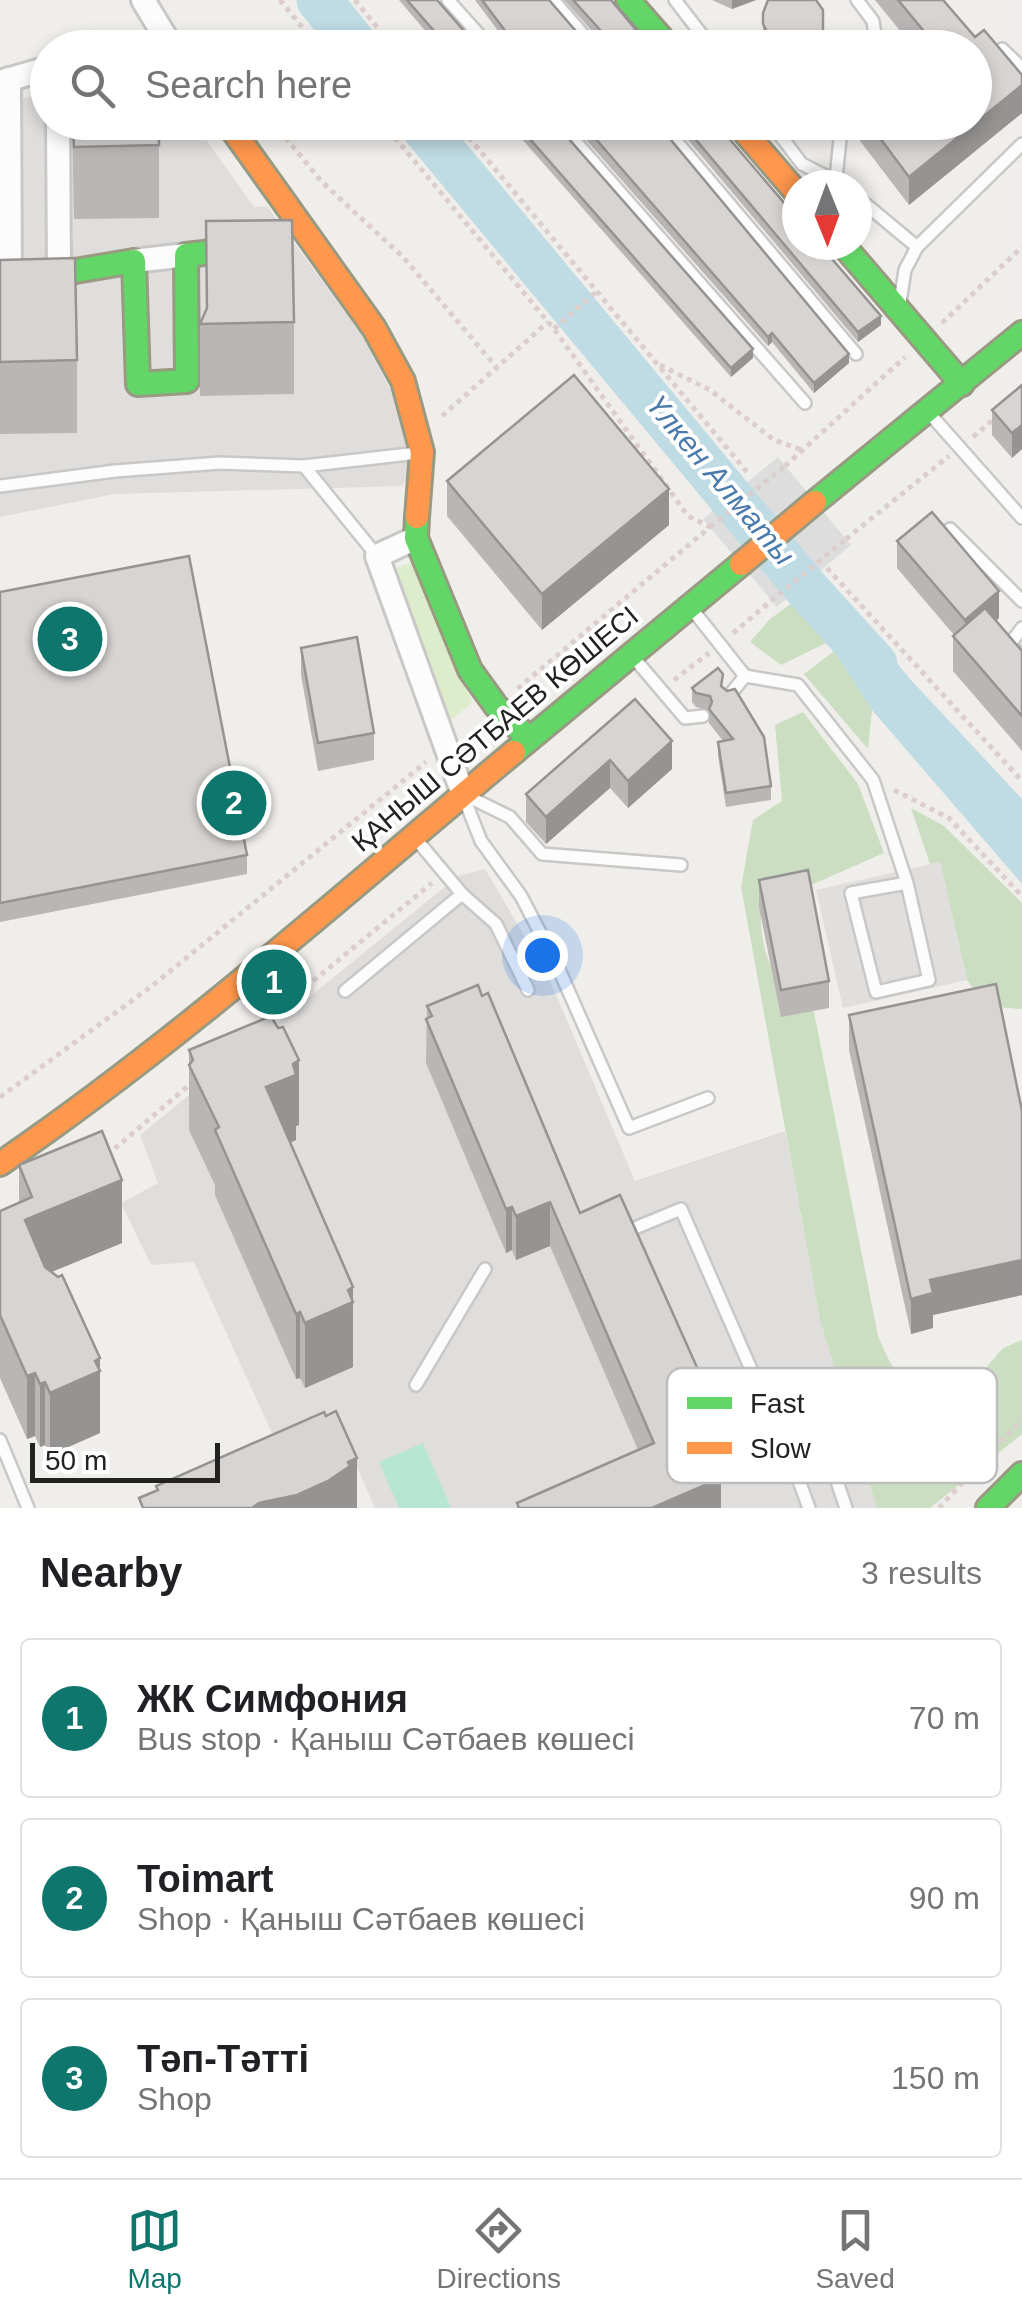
<!DOCTYPE html>
<meta charset="utf-8">
<style>
:root{--surface:#fff;--page:#f2f2f2;--text:#202124;--muted:#757577;--line:#e0e0e0;--accent:#0f766e}
body{margin:0;font-family:Arial,sans-serif;background:var(--page);color:var(--text)}
.compass{position:absolute;left:782px;top:170px;width:90px;height:90px;border-radius:50%;background:var(--surface);box-shadow:0 5px 15px #0003;rotate:179deg}
.scale{position:absolute;left:30px;bottom:25px;width:190px;box-sizing:border-box;padding-left:10px;border:5px solid #222;border-top:0;font-size:28px;line-height:35px;white-space:nowrap;color:#222;-webkit-text-stroke:8px #fff;paint-order:stroke}
.you{position:absolute;left:542px;top:955px;width:35px;height:35px;margin:-25px;border:8px solid #fff;border-radius:50%;background:#1a73e8;box-shadow:0 0 0 15px #1a73e833}
.badge{display:grid;place-items:center;width:65px;height:65px;border-radius:50%;background:var(--accent);color:#fff;font-size:32px;font-weight:700}
.pin{position:absolute;translate:-50% -50%;border:5px solid #fff;box-shadow:0 2px 10px #0006}
.list{margin:0;padding:0;list-style:none}
h2{display:flex;justify-content:space-between;align-items:center;height:130px;margin:0;padding:0 40px;font-size:42px}
h2 small{font-size:32px;font-weight:400;color:var(--muted)}
.list li{display:grid;grid-template-columns:65px 1fr auto;gap:30px;align-items:center;box-sizing:border-box;height:160px;margin:0 20px 20px;padding:0 20px;border:2px solid var(--line);border-radius:10px}
.list b{display:block;font-size:38px;white-space:nowrap}
.list p{margin:0;font-size:32px;white-space:nowrap;color:var(--muted)}
.list em{font-size:32px;font-style:normal;color:var(--muted)}
.icon{flex:none;width:55px;height:55px;fill:none;stroke:currentColor;stroke-width:2;stroke-linecap:round;stroke-linejoin:round}
.map{position:relative;flex:none;width:1022px;height:1508px;overflow:hidden}
.search{position:absolute;background:var(--surface);box-shadow:0 5px 15px #0003;left:30px;right:30px;top:30px;height:110px;display:flex;align-items:center;gap:25px;box-sizing:border-box;padding:0 35px;border-radius:55px;color:var(--muted);font-size:38px}
.sheet{height:670px;background:var(--surface)}
nav{display:flex;justify-content:space-around;align-items:center;box-sizing:border-box;height:140px;border-top:2px solid var(--line);background:var(--surface);font-size:28px;color:var(--muted)}
nav a{display:grid;justify-items:center;gap:5px}
nav .on{color:var(--accent)}
.map>svg:first-child{display:block}
.residential{fill:#dfdedc}
.grass{fill:#ddeccb}
.forest{fill:#cbdec1}
.pitch{fill:#b7e6d2}
.parking{fill:#e0dfde}
.water{fill:#bfdbe3}
.pier{fill:#dedddd}
.lines{fill:none;stroke-linecap:round;stroke-linejoin:round}
.river{stroke:#bfdbe3;stroke-width:45}
.lane-casing{stroke:#c9c8c7;stroke-width:16}
.street-casing{stroke:#c9c8c7;stroke-width:28}
.fast-casing{stroke:#999a82;stroke-width:28}
.slow-casing{stroke:#999a82;stroke-width:28}
.path{stroke:#dccecd;stroke-width:5;stroke-dasharray:5 5;stroke-linecap:butt}
.lane{stroke:#fdfcfc;stroke-width:11}
.street{stroke:#fdfcfc;stroke-width:22}
.fast{stroke:#63d668;stroke-width:22}
.slow{stroke:#ff974d;stroke-width:22}
.slow-bridge-casing{stroke:#999a82;stroke-width:28;stroke-linecap:butt}
.path-bridge{stroke:#dccecd;stroke-width:5;stroke-dasharray:5 5;stroke-linecap:butt}
.slow-bridge{stroke:#ff974d;stroke-width:22}
.wall{fill:#b9b6b5}
.shaded-wall{fill:#969493}
.building{fill:#d7d4d2;stroke:#969493;stroke-width:2.5}
.labels{text-anchor:middle;dominant-baseline:central;stroke-width:8;stroke-linejoin:round;paint-order:stroke}
.street-label{font-size:28px;fill:#222;stroke:#fff}
.water-label{font-size:30px;font-style:italic;fill:#4a7aab;stroke:#fff}
.key{fill:#fff;stroke:#bdbdbd;stroke-width:2.5}
.key-label{font-size:28px;fill:#222}
</style>
<div class="map">
<svg width="1022" height="1508" viewBox="0 0 1022 1508">
<rect width="100%" height="100%" fill="#f0eeeb"/>
<g class="residential">
<polygon points="47,92 48,122 207,123 202,134 254,207 267,206 363,337 391,391 408,454 409,476 402,486 115,494 0,517 0,105"/>
<polygon points="485,869 549,978 635,1181 785,1131 820,1320 877,1508 375,1508 346,1443 286,1464 194,1262 151,1265 121,1203 158,1183 140,1135 458,876"/>
</g>
<polygon class="grass" points="415,561 472,703 451,720 393,569"/>
<g class="forest">
<polygon points="793,602 828,642 781,665 750,642 769,620"/>
<polygon points="834,651 872,710 868,749 804,674"/>
<path d="M803 712 858 784 884 853 761 907C759 953 774 988 814 1012L878 1336C903 1394 909 1393 970 1386L1003 1348 1022 1340V1434L930 1508H877L820 1320 741 887 753 820 782 801 775 725Z"/>
<polygon points="911,808 944,826 1022,903 1022,1009 986,1006 967,980 940,863 930,864"/>
</g>
<polygon class="pitch" points="423,1443 451,1508 399,1508 379,1462"/>
<polygon class="parking" points="940,862 967,980 843,1008 816,890"/>
<polygon class="water" points="850,606 910,679 1022,799 1022,884 872,710 821,631"/>
<polygon class="pier" points="778,457 851,545 777,607 703,519"/>
<g class="lines">
<g class="river">
<polyline points="319,0 358,48"/>
<polyline points="419,122 806,588 875,664"/>
</g>
<defs>
<g id="lane">
<polyline points="448,0 491,48"/>
<polyline points="553,0 595,48"/>
<polyline points="675,0 712,48"/>
<polyline points="857,0 873,21 877,48"/>
<polyline points="1002,49 1022,68"/>
<polyline points="558,122 567,132 578,122"/>
<polyline points="660,122 856,354"/>
<polyline points="770,122 802,164 843,185"/>
<polyline points="567,132 805,403"/>
<polyline points="836,178 840,139 847,122"/>
<polyline points="857,197 917,247"/>
<polyline points="900,302 905,270 917,247 1022,144"/>
<polyline points="930,414 1022,518"/>
<polyline points="304,466 377,556"/>
<polyline points="0,486 115,471 220,463 304,466 418,453"/>
<polyline points="950,529 1022,601"/>
<polyline points="692,609 745,676 729,696"/>
<polyline points="1022,628 1010,644 1022,658"/>
<polyline points="634,658 685,718 703,716"/>
<polyline points="745,676 798,685 873,780 907,883 929,980 876,992 851,893 907,883"/>
<polyline points="467,796 510,817 542,854 681,865"/>
<polyline points="464,798 481,841 521,896 557,965 629,1128 708,1098"/>
<polyline points="416,839 462,894"/>
<polyline points="345,991 462,894 496,924 528,990"/>
<polyline points="635,1228 681,1209 795,1470"/>
<polyline points="416,1385 485,1269"/>
<polyline points="0,1440 28,1508"/>
<polyline points="809,1508 795,1470 829,1458 846,1508"/>
</g>
<g id="street">
<polyline points="143,0 172,48"/>
<polyline points="0,82 48,68"/>
<polyline points="58,122 59,272"/>
<polyline points="134,261 186,255"/>
<polyline points="0,285 10,284 9,79"/>
<polyline points="416,538 377,556 463,794"/>
</g>
<g id="fast">
<polyline points="628,0 670,48"/>
<polyline points="843,245 962,384"/>
<polyline points="34,278 134,261 138,384 187,381 186,255 248,248"/>
<polyline points="815,502 1022,333"/>
<polyline points="417,517 416,538 470,670 496,706 529,739"/>
<polyline points="514,752 741,564"/>
<polyline points="988,1508 1022,1474"/>
</g>
<g id="slow">
<polyline points="227,122 374,328 403,381 422,452 417,517"/>
<polyline points="736,122 797,193"/>
<path d="M0 1164C181 1040 346 892 514 752"/>
</g>
</defs>
<use href="#lane" class="lane-casing"/>
<use href="#street" class="street-casing"/>
<use href="#fast" class="fast-casing"/>
<use href="#slow" class="slow-casing"/>
<g class="path">
<polyline points="280,0 319,48"/>
<polyline points="355,0 394,48"/>
<polyline points="194,48 213,48"/>
<polyline points="273,122 321,181 404,258 497,368"/>
<polyline points="382,122 554,329 688,516 710,527 516,690"/>
<polyline points="456,122 747,472"/>
<polyline points="942,323 1022,247"/>
<polyline points="554,329 596,292"/>
<polyline points="660,365 710,390 774,440 802,450"/>
<polyline points="442,416 548,322"/>
<polyline points="973,437 995,418"/>
<polyline points="785,466 905,357"/>
<polyline points="846,539 949,456"/>
<polyline points="827,568 1022,781"/>
<polyline points="733,633 771,601"/>
<polyline points="674,680 709,653"/>
<polyline points="894,790 949,818 1022,896"/>
<polyline points="267,1019 432,883"/>
<polyline points="0,1097 152,986 426,762"/>
<polyline points="107,1155 194,1081"/>
<polyline points="939,1508 1022,1419"/>
</g>
<use href="#lane" class="lane"/>
<use href="#street" class="street"/>
<use href="#fast" class="fast"/>
<use href="#slow" class="slow"/>
<defs>
<polyline id="slow-bridge" points="741,564 815,502"/>
</defs>
<use href="#slow-bridge" class="slow-bridge-casing"/>
<g class="path-bridge">
<polyline points="710,527 785,466"/>
<polyline points="771,601 846,539"/>
</g>
<use href="#slow-bridge" class="slow-bridge"/>
</g>
<g class="wall">
<polygon points="399,0 437,0 479,48 440,48"/>
<polygon points="475,0 549,0 588,45 600,46 602,42 564,0 611,0 651,48 511,48"/>
<polygon points="712,0 756,0 732,9"/>
<polygon points="875,0 943,0 975,37 984,30 1022,75 1022,113 909,205 854,133 854,122 974,122 974,48 914,48"/>
<polygon points="763,13 823,48 763,48"/>
<polygon points="72,122 159,122 159,218 74,219"/>
<polygon points="507,122 554,122 753,358 731,377"/>
<polygon points="673,122 715,122 881,325 858,342"/>
<polygon points="580,123 849,363 814,393 772,342 768,346 580,133"/>
<polygon points="0,260 77,360 77,433 0,434"/>
<polygon points="294,322 294,394 200,396 200,324"/>
<polygon points="1022,385 1022,449 1012,458 992,435 992,410"/>
<polygon points="447,481 669,525 542,630 447,516"/>
<polygon points="897,541 999,618 996,621 1022,651 1022,751 953,671 953,636 954,635 897,568"/>
<polygon points="0,592 247,855 247,874 0,922"/>
<polygon points="301,648 374,733 374,760 318,771 301,675"/>
<polygon points="692,688 723,688 771,786 771,800 726,807 718,756 718,742 723,741 709,723 709,710 696,707 692,702"/>
<polygon points="635,699 672,769 628,808 610,788 546,844 526,822 526,794"/>
<polygon points="759,880 829,981 829,1008 781,1017 759,907"/>
<polygon points="427,1006 580,1213 708,1435 703,1438 721,1508 517,1508 517,1503 638,1450 550,1246 516,1260 512,1250 506,1253 426,1063"/>
<polygon points="849,1015 1022,1111 1022,1295 933,1315 933,1328 911,1334 849,1050"/>
<polygon points="189,1050 299,1125 296,1126 296,1140 290,1143 353,1352 353,1367 305,1388 300,1378 296,1379 215,1195 215,1185 189,1130"/>
<polygon points="19,1165 122,1243 51,1272 100,1358 100,1433 50,1455 45,1445 40,1447 35,1436 27,1439 0,1378 0,1211 19,1202"/>
</g>
<g class="shaded-wall">
<polygon points="732,0 756,0 732,9"/>
<polygon points="823,10 823,48 805,48"/>
<polygon points="1022,85 1022,113 909,205 909,177"/>
<polygon points="881,316 881,325 858,342 858,332"/>
<polygon points="772,333 772,342 768,346 768,337"/>
<polygon points="753,349 753,358 731,377 731,368"/>
<polygon points="849,354 849,363 814,393 814,383"/>
<polygon points="1022,425 1022,449 1012,458 1012,433"/>
<polygon points="669,489 669,525 542,630 542,594"/>
<polygon points="999,591 999,618 965,647 965,620"/>
<polygon points="672,741 672,769 628,808 628,781"/>
<polygon points="610,760 610,788 546,844 546,817"/>
<polygon points="299,1060 299,1125 296,1126 296,1140 266,1153 266,1087"/>
<polygon points="122,1180 122,1243 25,1283 25,1220"/>
<polygon points="550,1202 550,1246 516,1260 516,1216"/>
<polygon points="512,1207 512,1250 506,1253 506,1209"/>
<polygon points="1022,1260 1022,1295 933,1315 933,1328 911,1334 911,1299 930,1280"/>
<polygon points="353,1287 353,1367 305,1388 305,1323 348,1290"/>
<polygon points="300,1312 300,1378 296,1379 296,1314"/>
<polygon points="100,1358 100,1433 50,1455 50,1393"/>
<polygon points="35,1373 35,1436 27,1439 27,1376"/>
<polygon points="45,1382 45,1445 40,1447 40,1384"/>
<polygon points="708,1392 708,1435 687,1445 687,1401"/>
<polygon points="357,1458 357,1508 252,1508 259,1503"/>
<polygon points="721,1478 721,1508 652,1508"/>
</g>
<g class="building">
<polygon points="407,0 437,0 479,48 449,48"/>
<polygon points="482,0 549,0 588,45 600,46 604,41 602,32 573,0 611,0 651,48 518,48"/>
<polygon points="768,0 816,0 823,10 823,30 818,38 805,48 785,48 773,43 763,24 763,13"/>
<polygon points="898,0 943,0 975,37 984,30 1022,75 1022,85 909,177 868,122 974,122 974,48 925,48 932,41"/>
<polygon points="157,43 157,48 72,48 72,45"/>
<polygon points="73,122 159,122 159,145 74,147"/>
<polygon points="515,122 554,122 753,349 731,368"/>
<polygon points="581,122 656,122 849,354 814,383 772,333 768,337"/>
<polygon points="681,122 715,122 797,218 797,245 820,245 881,316 858,332"/>
<polygon points="292,220 294,322 200,324 207,308 206,221"/>
<polygon points="75,258 77,360 0,362 0,260"/>
<polygon points="574,375 669,489 542,594 447,481"/>
<polygon points="1022,385 1022,425 1012,433 992,410"/>
<polygon points="932,512 999,591 965,620 897,541"/>
<polygon points="189,556 247,855 0,903 0,592"/>
<polygon points="985,608 1022,651 1022,716 953,636"/>
<polygon points="357,637 374,733 318,743 301,648"/>
<polygon points="718,668 723,674 721,686 727,691 735,689 764,737 771,786 726,793 718,742 733,739 709,709 712,702 710,696 696,693 692,688"/>
<polygon points="635,699 672,741 628,781 610,760 546,817 526,794"/>
<polygon points="808,870 829,981 781,990 759,880"/>
<polygon points="996,984 1022,1111 1022,1260 930,1280 933,1293 911,1299 849,1015"/>
<polygon points="478,985 482,996 488,993 580,1213 620,1195 708,1392 687,1401 721,1478 652,1508 519,1508 517,1503 654,1443 550,1202 516,1216 512,1207 506,1209 426,1019 432,1016 427,1006"/>
<polygon points="271,1016 278,1028 283,1027 299,1060 293,1064 296,1075 266,1087 353,1287 348,1290 353,1302 305,1323 300,1312 296,1314 215,1130 219,1127 189,1065 193,1060 189,1050"/>
<polygon points="102,1131 122,1180 25,1220 45,1267 58,1277 62,1275 100,1358 95,1361 100,1371 50,1393 45,1382 40,1384 35,1373 27,1376 0,1315 0,1211 32,1197 19,1165"/>
<polygon points="336,1411 357,1458 348,1462 350,1466 328,1481 297,1495 259,1503 252,1508 143,1508 139,1498 158,1490 156,1486 324,1412 326,1416"/>
</g>
<g class="labels">
<g class="street-label">
<text transform="translate(495 729) rotate(-40)">ҚАНЫШ СӘТБАЕВ КӨШЕСІ</text>
</g>
<g class="water-label">
<text transform="translate(721 480) rotate(50)">Үлкен Алматы</text>
</g>
</g>
<rect x="667" y="1368" width="330" height="115" rx="15" class="key"/>
<rect x="687" y="1397" width="45" height="12" fill="#63d668"/>
<rect x="687" y="1442" width="45" height="12" fill="#ff974d"/>
<g class="key-label">
<text x="750" y="1413">Fast</text>
<text x="750" y="1458">Slow</text>
</g>
</svg>
<svg class="compass" viewBox="-18 -18 36 36"><path d="M0-13l5 13h-10z" fill="#e53935"/><path d="M0 13l5-13h-10z" fill="#757577"/></svg>
<div class="scale">50 m</div>
<div class="you"></div>
<div class="pin badge" style="left:274px;top:982px">1</div>
<div class="pin badge" style="left:234px;top:803px">2</div>
<div class="pin badge" style="left:70px;top:639px">3</div>
<div class="search"><svg class="icon" aria-label="search" viewBox="0 0 24 24"><circle cx="10" cy="10" r="6"/><path d="M15 15l6 6"/></svg>Search here</div>
</div>
<section class="sheet">
<h2>Nearby<small>3 results</small></h2>
<ul class="list">
<li><span class="badge">1</span><div><b>ЖК Симфония</b><p>Bus stop · Қаныш Сәтбаев көшесі</p></div><em>70 m</em></li>
<li><span class="badge">2</span><div><b>Toimart</b><p>Shop · Қаныш Сәтбаев көшесі</p></div><em>90 m</em></li>
<li><span class="badge">3</span><div><b>Тәп-Тәтті</b><p>Shop</p></div><em>150 m</em></li>
</ul>
</section>
<nav>
<a class="on"><svg class="icon" aria-label="map" viewBox="0 0 24 24"><path d="M3 6l6-2 6 2 6-2v14l-6 2-6-2-6 2zM9 4v14M15 6v14"/></svg>Map</a>
<a><svg class="icon" aria-label="directions" viewBox="0 0 24 24"><path d="M12 3l9 9-9 9-9-9zM9 14v-3h6M13 9l2 2-2 2"/></svg>Directions</a>
<a><svg class="icon" aria-label="saved" viewBox="0 0 24 24"><path d="M7 4h10v16l-5-4-5 4z"/></svg>Saved</a>
</nav>
